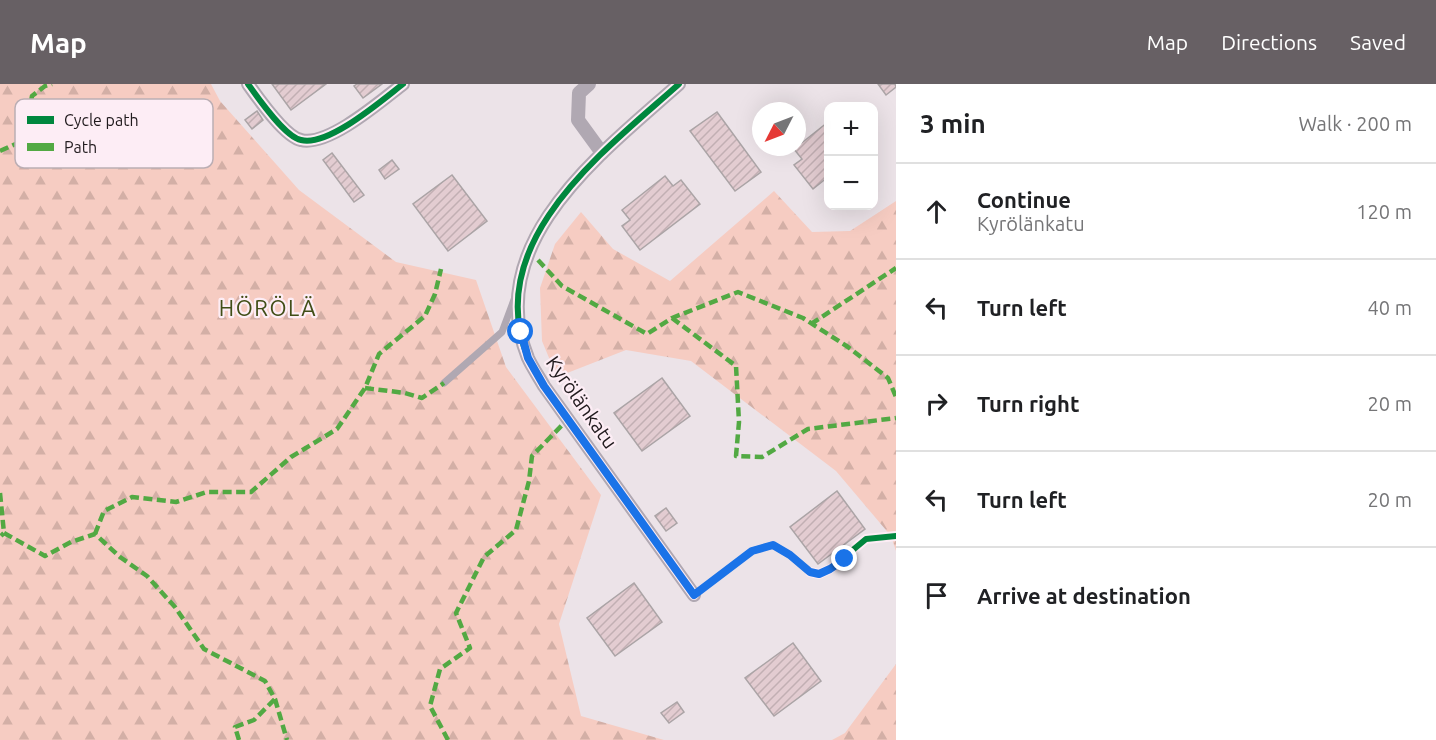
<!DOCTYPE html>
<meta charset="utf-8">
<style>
:root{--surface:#fff;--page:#f2f2f2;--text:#202124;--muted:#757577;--line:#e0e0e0;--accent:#676064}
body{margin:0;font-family:Ubuntu,sans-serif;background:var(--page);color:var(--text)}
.controls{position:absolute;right:18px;top:18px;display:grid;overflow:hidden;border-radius:12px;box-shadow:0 6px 24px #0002}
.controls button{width:54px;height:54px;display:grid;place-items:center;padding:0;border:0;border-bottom:2px solid var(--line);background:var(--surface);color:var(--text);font:30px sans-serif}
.compass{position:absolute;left:752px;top:18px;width:54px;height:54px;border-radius:50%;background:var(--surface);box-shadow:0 6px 24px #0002;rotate:228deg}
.stop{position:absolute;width:18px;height:18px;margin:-14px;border:4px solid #1a73e8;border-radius:50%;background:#fff}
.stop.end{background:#1a73e8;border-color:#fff;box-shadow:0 2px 6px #0008}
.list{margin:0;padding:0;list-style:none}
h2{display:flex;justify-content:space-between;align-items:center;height:78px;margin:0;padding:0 24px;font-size:26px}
h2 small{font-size:20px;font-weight:400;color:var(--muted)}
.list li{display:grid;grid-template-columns:39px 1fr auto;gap:18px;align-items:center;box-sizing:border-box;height:96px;padding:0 24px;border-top:2px solid var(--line)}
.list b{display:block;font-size:22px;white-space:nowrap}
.list p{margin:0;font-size:20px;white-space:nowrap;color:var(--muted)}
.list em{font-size:20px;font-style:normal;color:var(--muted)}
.icon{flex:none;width:33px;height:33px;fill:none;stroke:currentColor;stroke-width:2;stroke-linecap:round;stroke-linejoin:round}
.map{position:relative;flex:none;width:896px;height:656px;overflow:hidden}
header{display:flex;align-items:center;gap:36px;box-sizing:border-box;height:84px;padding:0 30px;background:var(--accent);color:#fff}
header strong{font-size:28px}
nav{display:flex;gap:33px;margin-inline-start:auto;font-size:21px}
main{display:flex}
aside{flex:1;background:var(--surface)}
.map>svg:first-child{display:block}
.forest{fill:url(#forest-firs)}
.building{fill:url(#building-hatch);stroke:#aba4a6;stroke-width:1.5}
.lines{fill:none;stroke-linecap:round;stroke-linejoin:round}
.lane{stroke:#b0a8b2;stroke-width:7}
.street{stroke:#b0a8b2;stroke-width:14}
.quiet{stroke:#52a943;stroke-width:4.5;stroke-dasharray:9 4.5;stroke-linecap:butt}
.cycleway-casing{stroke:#fdedf5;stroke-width:10}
.cycleway{stroke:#00873e;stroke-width:6}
.route{stroke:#1a73e8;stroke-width:8}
.labels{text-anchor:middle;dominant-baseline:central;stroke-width:4.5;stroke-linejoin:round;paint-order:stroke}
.street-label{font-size:20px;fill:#201a1d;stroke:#fdedf5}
.quarter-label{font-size:22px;letter-spacing:1.5px;fill:#414e17;stroke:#fdedf5}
.key{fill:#fdedf5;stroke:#bbaeb4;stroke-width:1.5}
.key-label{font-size:16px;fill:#201a1d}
</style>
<header>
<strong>Map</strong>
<nav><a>Map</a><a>Directions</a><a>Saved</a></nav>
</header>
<main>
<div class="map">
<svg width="896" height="656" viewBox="0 0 896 656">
<defs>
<pattern id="forest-firs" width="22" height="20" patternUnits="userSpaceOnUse" patternTransform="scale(1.5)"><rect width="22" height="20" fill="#f6ccc2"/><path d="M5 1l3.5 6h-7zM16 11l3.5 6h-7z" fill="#d3afa6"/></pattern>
<pattern id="building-hatch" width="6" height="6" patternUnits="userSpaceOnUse" patternTransform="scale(1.5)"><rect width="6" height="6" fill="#e3ccd1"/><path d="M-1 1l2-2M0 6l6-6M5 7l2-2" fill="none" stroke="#c2afb3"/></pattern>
</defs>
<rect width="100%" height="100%" fill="#ece3e8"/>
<g class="forest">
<polygon points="0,0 211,0 220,17 299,106 396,178 476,196 506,283 601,411 559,540 581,632 664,656 0,656"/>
<polygon points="774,107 812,148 850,147 896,117 896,467 891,452 836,387 691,277 626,266 557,293 542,257 540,204 555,160 581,128 613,165 670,197"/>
<polygon points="896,580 896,656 832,656 845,649"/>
</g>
<g class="building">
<polygon points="272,0 326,0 291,26"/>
<polygon points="357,0 382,0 363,14 354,2"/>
<polygon points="878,0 895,0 896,3 886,11"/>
<polygon points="257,27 263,36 252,45 245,36"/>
<polygon points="717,28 761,88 735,107 690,47"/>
<polygon points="828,38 828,93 813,105 794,81 802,75 794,65"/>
<polygon points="332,69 364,111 354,118 323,76"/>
<polygon points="392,76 399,85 385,95 379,86"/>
<polygon points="452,91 487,137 448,167 413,120"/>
<polygon points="665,92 673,102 681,96 700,120 640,166 622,142 630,136 622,126"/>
<polygon points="662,294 690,332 642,367 614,329"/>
<polygon points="837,407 865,445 818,480 790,443"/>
<polygon points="666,424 677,439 666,447 655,432"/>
<polygon points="634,499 662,538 615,572 587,534"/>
<polygon points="793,559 821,597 774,632 745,594"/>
<polygon points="677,618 684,628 669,639 661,629"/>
</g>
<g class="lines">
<g class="lane">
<polyline points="444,299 502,248 515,213"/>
<polyline points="694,511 752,467 773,461 790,471 810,488"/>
</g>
<g class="street">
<path d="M248 0C258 14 285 53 301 56 328 63 381 17 403 0"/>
<polyline points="589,0 579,9 578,36 602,69"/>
<path d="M679 0C604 67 481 158 528 274 532 283 539 293 544 302L694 511"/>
</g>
<g class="quiet">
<polyline points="0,67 20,58 29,47 29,28 32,12 45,2 52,0"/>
<polyline points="538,176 562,202 647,250 672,234 738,208 803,234 848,263 888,294 896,313"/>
<polyline points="672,234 736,282 739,338 736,372 762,373 808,345 896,334"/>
<polyline points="811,240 896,184"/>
<polyline points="365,304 405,309 422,314 444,299"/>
<polyline points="0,409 4,449 1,452"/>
<polyline points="4,449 45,472 71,458 95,450 120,473 147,492 175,523 204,565 265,597 275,615 287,656"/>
<polyline points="95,450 104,427 132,413 176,418 207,408 251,408 291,373 337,345 365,304 379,270 425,232 435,210 441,185"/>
<polyline points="239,656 235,643 254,636 275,615"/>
<polyline points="448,656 430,622 440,585 470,564 456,529 484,473 516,446 529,397 532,372 568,335"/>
</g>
<defs>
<g id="cycleway">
<path d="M248 0C258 14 285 53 301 56 328 63 381 17 403 0"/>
<path d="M679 0C604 67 481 158 528 274 532 283 539 293 544 302L694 511"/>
<polyline points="810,488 819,490 830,485 866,455 896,452"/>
</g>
</defs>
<use href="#cycleway" class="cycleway-casing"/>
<use href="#cycleway" class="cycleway"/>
</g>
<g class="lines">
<polyline class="route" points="521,248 528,274 544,302 694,511 752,467 773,461 790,471 810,488 819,490 830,485 845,475"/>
</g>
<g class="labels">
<g class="street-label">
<text transform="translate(582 318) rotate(55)">Kyrölänkatu</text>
</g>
<g class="quarter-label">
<text x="268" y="223">HÖRÖLÄ</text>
</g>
</g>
<rect x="15" y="15" width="198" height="69" rx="9" class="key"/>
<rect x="27" y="32" width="27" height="8" fill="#00873e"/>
<rect x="27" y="59" width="27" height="8" fill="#52a943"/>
<g class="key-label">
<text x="64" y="42">Cycle path</text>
<text x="64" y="69">Path</text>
</g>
</svg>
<div class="controls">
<button>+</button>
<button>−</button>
</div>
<svg class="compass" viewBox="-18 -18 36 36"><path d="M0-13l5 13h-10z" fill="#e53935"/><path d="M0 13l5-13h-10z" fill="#757577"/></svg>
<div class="stop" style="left:521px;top:248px"></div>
<div class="stop end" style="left:845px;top:475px"></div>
</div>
<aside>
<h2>3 min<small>Walk · 200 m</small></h2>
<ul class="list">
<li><svg class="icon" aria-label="ahead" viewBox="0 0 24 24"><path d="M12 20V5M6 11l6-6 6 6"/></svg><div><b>Continue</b><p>Kyrölänkatu</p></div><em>120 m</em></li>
<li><svg class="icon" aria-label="left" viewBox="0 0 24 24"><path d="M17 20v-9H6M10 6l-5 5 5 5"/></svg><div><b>Turn left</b></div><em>40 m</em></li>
<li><svg class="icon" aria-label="right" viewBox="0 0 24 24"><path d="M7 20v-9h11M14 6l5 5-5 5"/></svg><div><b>Turn right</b></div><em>20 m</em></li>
<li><svg class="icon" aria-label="left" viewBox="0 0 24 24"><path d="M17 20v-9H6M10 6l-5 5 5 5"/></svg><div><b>Turn left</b></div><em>20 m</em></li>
<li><svg class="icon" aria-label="arrive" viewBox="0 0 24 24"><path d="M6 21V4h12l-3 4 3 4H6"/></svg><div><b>Arrive at destination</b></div></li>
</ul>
</aside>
</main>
